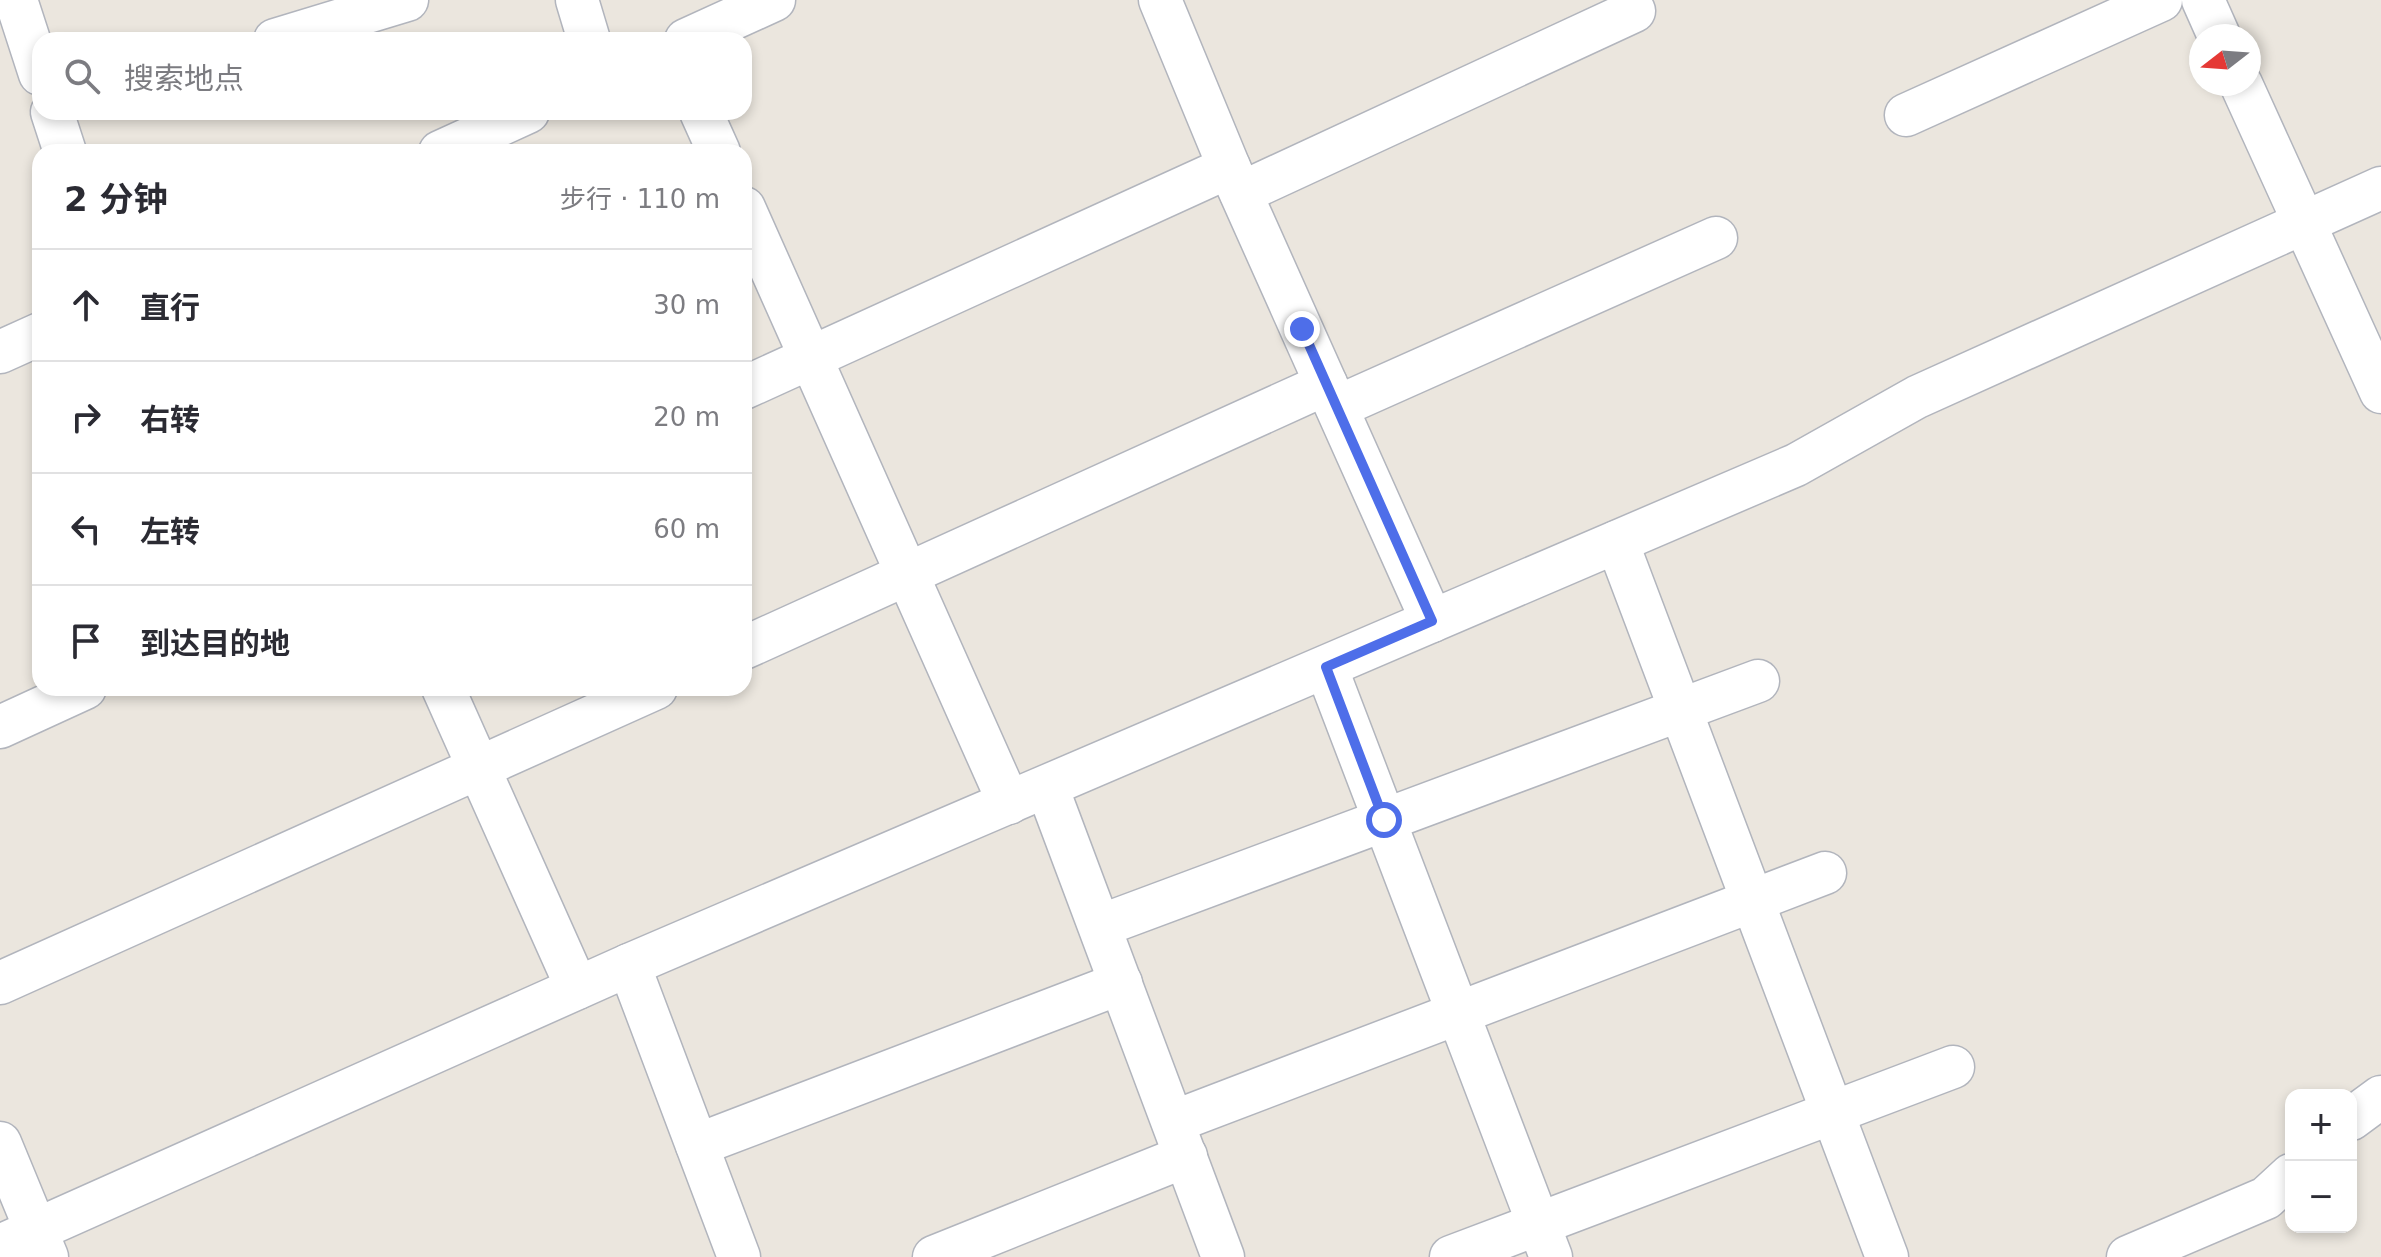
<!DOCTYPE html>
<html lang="zh">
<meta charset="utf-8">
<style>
:root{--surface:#fff;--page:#f7f7f7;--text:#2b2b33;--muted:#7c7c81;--line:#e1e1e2}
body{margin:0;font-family:"DejaVu Sans","Noto Sans SC",sans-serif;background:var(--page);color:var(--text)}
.controls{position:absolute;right:24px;bottom:24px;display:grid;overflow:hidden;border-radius:16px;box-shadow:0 4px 12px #0003}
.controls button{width:72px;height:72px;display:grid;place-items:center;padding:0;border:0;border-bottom:2px solid var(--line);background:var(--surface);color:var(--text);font:40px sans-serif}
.compass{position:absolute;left:2189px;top:24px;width:72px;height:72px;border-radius:50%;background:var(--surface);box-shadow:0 4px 12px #0003;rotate:253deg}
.stop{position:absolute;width:24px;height:24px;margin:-18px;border:6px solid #4e6ee9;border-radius:50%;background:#fff}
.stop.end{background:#4e6ee9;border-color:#fff;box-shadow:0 2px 8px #0008}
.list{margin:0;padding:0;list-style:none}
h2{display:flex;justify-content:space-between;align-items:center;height:104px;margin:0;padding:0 32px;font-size:34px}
h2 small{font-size:26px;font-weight:400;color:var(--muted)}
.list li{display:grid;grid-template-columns:52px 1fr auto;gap:24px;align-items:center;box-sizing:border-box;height:112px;padding:0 32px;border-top:2px solid var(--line)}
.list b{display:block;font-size:30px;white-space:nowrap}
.list em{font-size:26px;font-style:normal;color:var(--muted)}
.icon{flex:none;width:44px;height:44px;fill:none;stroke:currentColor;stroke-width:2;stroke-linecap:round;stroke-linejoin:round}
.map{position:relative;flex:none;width:2381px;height:1257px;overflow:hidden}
.search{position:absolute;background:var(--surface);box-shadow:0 4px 12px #0003;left:32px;top:32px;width:720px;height:88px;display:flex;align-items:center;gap:20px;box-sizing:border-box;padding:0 28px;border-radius:24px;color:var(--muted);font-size:30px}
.panel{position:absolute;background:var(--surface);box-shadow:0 4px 12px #0003;left:32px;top:144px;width:720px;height:552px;border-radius:24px}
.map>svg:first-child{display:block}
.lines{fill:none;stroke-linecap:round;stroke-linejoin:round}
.minor-casing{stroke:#b2b5bd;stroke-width:45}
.minor{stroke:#fff;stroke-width:42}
.route{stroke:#4e6ee9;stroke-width:10}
</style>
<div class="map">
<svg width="2381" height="1257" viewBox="0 0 2381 1257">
<rect width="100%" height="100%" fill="#ebe6de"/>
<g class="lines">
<defs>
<g id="minor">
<polyline points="16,0 40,74"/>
<polyline points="577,0 589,40"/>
<polyline points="1160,0 1229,167 1432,621"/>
<polyline points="2203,0 2219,36"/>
<polyline points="275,40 407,0"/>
<polyline points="686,40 774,0"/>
<polyline points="2241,84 2381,392"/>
<polyline points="52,112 65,152"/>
<polyline points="701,112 719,152"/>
<polyline points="1906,115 2161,0"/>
<polyline points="440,152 528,112"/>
<polyline points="1241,193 1634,11"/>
<polyline points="744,208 1009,803"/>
<polyline points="0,352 40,334"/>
<polyline points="744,388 1229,167"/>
<polyline points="1337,407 1716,238"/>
<polyline points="1617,542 1887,1257"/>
<polyline points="744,648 1326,384"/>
<polyline points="1326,667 1551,1257"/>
<polyline points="443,688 577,988"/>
<polyline points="0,727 85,688"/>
<polyline points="1047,787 1223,1257"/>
<polyline points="1100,926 1758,681"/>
<polyline points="629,965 739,1257"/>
<polyline points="0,983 656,688"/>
<polyline points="2351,1119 2381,1097"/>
<polyline points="1173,1122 1825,873"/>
<polyline points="0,1143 47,1257"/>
<polyline points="697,1145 1121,983"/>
<polyline points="0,1246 629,965 1796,465 1917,397 2381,188"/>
<polyline points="934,1257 1186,1156"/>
<polyline points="1451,1257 1953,1067"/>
<polyline points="2128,1257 2266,1198 2291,1175"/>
</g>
</defs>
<use href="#minor" class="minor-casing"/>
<use href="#minor" class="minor"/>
</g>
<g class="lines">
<polyline class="route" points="1302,329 1432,621 1326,667 1384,820"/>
</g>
</svg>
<div class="controls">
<button>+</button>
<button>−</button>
</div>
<svg class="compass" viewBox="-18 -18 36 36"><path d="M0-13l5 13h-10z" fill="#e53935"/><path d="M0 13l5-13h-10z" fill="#7c7c81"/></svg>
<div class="stop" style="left:1384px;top:820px"></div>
<div class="stop end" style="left:1302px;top:329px"></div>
<div class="search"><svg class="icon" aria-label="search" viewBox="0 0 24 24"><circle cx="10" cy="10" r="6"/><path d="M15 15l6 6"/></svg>搜索地点</div>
<section class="panel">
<h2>2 分钟<small>步行 · 110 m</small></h2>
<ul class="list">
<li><svg class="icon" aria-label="ahead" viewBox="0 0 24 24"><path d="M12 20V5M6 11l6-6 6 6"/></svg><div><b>直行</b></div><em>30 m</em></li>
<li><svg class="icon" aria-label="right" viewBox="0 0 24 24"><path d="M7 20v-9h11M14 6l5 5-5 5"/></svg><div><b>右转</b></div><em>20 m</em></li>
<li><svg class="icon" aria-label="left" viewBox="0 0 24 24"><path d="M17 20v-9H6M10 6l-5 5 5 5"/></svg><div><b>左转</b></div><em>60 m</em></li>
<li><svg class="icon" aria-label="arrive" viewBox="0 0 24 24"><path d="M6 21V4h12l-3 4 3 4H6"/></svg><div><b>到达目的地</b></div></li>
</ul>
</section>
</div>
